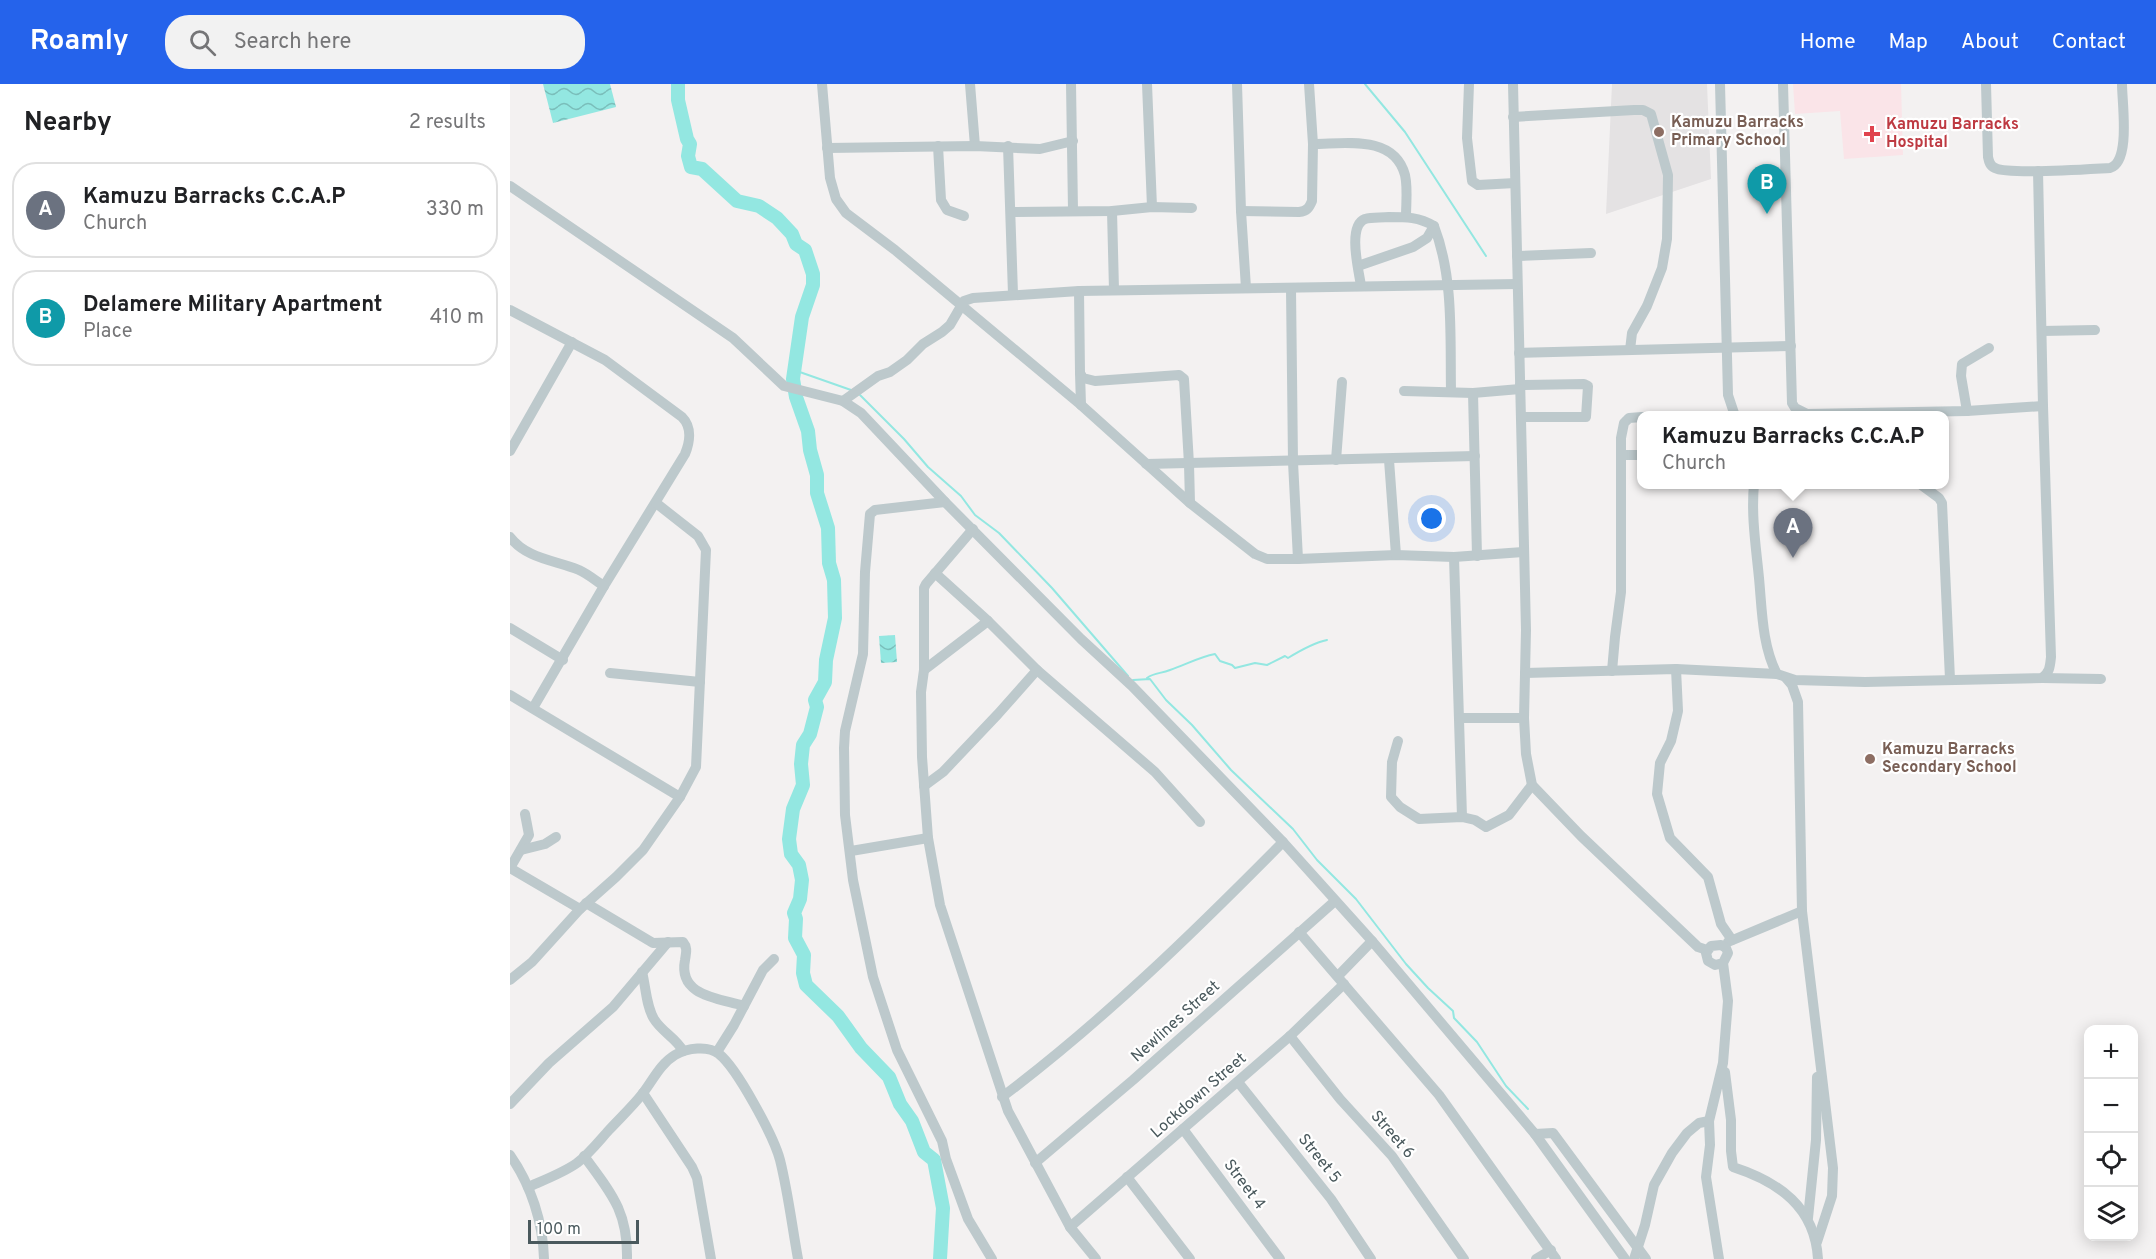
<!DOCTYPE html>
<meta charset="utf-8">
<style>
:root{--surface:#fff;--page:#f2f2f2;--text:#202124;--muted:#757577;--line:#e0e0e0;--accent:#2563eb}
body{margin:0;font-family:Overpass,sans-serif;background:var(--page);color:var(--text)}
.controls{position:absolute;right:18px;bottom:18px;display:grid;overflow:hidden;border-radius:12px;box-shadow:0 3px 15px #0003}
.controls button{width:54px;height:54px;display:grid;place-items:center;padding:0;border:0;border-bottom:2px solid var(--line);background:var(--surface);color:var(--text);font:30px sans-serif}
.scale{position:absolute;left:18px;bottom:15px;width:111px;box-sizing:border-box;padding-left:6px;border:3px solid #4a595d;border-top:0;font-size:16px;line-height:21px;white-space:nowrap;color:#4a595d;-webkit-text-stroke:4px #fff;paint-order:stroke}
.you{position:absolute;left:922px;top:435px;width:21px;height:21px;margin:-15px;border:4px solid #fff;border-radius:50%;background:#1a73e8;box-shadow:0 0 0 9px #1a73e833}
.badge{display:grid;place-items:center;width:39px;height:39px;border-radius:50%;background:var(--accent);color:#fff;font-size:20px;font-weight:700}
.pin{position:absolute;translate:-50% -50px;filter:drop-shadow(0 2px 3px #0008)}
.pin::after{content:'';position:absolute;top:32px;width:21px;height:18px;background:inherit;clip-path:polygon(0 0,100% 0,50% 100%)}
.popup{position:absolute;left:1127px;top:327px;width:312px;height:78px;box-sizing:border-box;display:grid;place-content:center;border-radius:12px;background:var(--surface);filter:drop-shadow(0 2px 4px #0005);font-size:20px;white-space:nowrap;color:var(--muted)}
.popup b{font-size:22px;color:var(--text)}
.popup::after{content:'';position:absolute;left:50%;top:100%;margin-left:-12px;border:12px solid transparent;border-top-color:var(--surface)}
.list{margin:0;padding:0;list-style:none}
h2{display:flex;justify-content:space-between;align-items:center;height:78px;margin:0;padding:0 24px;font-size:26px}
h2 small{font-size:20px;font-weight:400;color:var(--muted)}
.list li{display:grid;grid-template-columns:39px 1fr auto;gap:18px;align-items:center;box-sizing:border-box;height:96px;margin:0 12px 12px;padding:0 12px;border:2px solid var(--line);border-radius:24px}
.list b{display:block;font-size:22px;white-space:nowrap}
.list p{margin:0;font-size:20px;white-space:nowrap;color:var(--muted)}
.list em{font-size:20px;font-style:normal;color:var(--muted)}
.icon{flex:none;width:33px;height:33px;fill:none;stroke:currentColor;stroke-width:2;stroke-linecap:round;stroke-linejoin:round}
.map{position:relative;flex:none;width:1646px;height:1175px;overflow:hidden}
header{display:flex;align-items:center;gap:36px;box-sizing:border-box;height:84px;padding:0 30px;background:var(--accent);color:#fff}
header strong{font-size:28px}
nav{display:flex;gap:33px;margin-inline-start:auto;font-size:21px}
.search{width:420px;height:54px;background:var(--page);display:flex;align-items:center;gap:15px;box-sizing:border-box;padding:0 21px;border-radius:24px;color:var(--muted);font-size:22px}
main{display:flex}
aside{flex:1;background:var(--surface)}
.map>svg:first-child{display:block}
.education{fill:#e4e2e3}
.medical{fill:#fae4e8}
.water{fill:url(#water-waves)}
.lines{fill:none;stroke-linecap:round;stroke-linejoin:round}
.stream{stroke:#93e7e1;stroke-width:2}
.river{stroke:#93e7e1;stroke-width:14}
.minor{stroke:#bdc9cc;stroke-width:10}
.education-dot{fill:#8d6e63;stroke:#fff;stroke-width:2}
.health-dot{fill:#e0444e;stroke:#fff;stroke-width:2}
.labels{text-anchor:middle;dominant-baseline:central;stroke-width:4.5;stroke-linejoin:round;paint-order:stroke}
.education-label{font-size:16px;font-weight:bold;fill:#785e54;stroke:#fff;text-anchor:start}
.health-label{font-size:16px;font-weight:bold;fill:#be3a42;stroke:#fff;text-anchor:start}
.street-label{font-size:16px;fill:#4a595d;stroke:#fff}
</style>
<header>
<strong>Roamly</strong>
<div class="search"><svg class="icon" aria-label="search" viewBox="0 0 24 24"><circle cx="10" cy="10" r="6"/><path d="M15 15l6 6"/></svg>Search here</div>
<nav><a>Home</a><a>Map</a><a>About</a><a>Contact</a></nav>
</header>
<main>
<aside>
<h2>Nearby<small>2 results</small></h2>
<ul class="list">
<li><span class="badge" style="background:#6b7280">A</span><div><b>Kamuzu Barracks C.C.A.P</b><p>Church</p></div><em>330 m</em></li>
<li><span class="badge" style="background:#0f9aa8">B</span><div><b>Delamere Military Apartment</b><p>Place</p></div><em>410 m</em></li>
</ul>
</aside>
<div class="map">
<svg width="1646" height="1175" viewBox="0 0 1646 1175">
<defs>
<pattern id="water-waves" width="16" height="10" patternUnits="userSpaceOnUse" patternTransform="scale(1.5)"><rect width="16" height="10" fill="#93e7e1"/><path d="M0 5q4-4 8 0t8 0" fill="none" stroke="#7abeba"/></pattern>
</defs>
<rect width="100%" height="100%" fill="#f3f1f1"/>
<polygon class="education" points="1102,0 1197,0 1201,95 1096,130"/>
<polygon class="medical" points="1283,0 1391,0 1393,71 1334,75 1330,27 1285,30"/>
<g class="water">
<polygon points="33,0 100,0 106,23 43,39"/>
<polygon points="385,551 387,578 371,579 369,552"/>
</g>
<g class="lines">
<g class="stream">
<polyline points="855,0 895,48 976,172"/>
<polyline points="284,286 341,306"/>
<polyline points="350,311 394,355 418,383 451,412 465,431 489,449 542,504 618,592"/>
<path d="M637 594C645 588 651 590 660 586 675 581 689 573 705 570L710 577 722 581 725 584 745 579 757 581 775 572 778 574C791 566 803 559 817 556"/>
<polyline points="623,596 640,595 656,616 682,641 721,686 783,745 807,776 846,815 896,880 918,904 943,927 944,934 967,958 996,1002 1018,1025"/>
</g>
<polyline class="river" points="168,0 168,16 177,55 180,60 178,72 181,83 192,85 227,117 249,122 267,134 282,150 286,160 295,166 303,190 303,201 292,233 283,295 286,313 298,347 300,366 307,391 307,409 318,444 319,479 324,496 325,534 316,576 315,598 305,616 307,623 300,650 293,661 291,680 293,701 283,725 279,755 281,770 289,781 292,796 290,815 284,829 286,835 285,854 294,871 293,889 296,901 328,932 351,964 379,993 390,1020 402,1037 414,1068 424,1076 433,1124 430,1175"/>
<g class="minor">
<polyline points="312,0 320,94 326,115 336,129 385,166 571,321 680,419 745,470 757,475 788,475 886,471 944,473 1013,468"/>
<polyline points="460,0 465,62"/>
<polyline points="561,0 563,126"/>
<polyline points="637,0 642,123"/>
<polyline points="727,0 731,127 736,204"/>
<polyline points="959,0 957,54 962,97 968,101 1005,99"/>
<polyline points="1003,0 1016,546 1014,634 1016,670 1022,701 1071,752 1188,863 1197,866"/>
<polyline points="1210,0 1218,311 1225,332"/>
<polyline points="1273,0 1282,319 1285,324 1297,330 1457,327 1533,322"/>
<path d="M1476 0 1478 73C1479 78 1480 82 1485 84 1498 91 1581 85 1600 84 1621 78 1612 19 1612 0"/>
<polyline points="1003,33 1124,26 1133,26 1141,30 1158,91 1157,155 1152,184 1137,222 1122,249 1120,266"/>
<path d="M803 60C834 60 884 50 895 91 898 104 896 119 896 133"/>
<polyline points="428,62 431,116 437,126 454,132"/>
<polyline points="498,62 503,210"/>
<polyline points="317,64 465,62 530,65 563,57"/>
<polyline points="0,102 223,254 274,302 333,317 351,329 435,418 571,555 622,602 773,758 862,857 1025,1050 1115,1175"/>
<polyline points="602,127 604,206"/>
<path d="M731 127 789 128C797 127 799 124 802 117L803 60 799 0"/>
<polyline points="501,128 602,127 642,123 682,124"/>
<polyline points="1007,172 1081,169"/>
<polyline points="848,182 903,163 917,154 924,142"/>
<path d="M851 202C849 187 837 142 855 135 862 133 871 134 879 133 896 133 909 133 924 142 944 194 940 253 941 307"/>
<polyline points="781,205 783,378 788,475"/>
<polyline points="569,207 570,289 573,294 585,297 669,291 674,295 679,380 680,419"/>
<path d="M0 226 95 276 172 333C182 343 180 358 175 370L94 502 23 624"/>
<polyline points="1532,247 1585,246"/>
<polyline points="1009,269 1281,262"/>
<polyline points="570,289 571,321"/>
<polyline points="1010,301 1074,300 1078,302 1076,333 1011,333"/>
<polyline points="894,307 963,309 1010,305"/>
<polyline points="963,309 967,472"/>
<polyline points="333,317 368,292 380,288 397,276 413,260 432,248 440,241 454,217 463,214 569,207 1007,200"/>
<polyline points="1457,327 1451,292 1452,280 1479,264"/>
<polyline points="0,367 62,258"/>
<polyline points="1111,371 1132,371"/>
<polyline points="826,376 832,298"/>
<polyline points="879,376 886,471"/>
<polyline points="636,380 965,372"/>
<path d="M1244 400C1241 432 1246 463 1249 494 1252 525 1252 562 1267 590L1285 596 1355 598 1532 594C1540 588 1540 582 1541 573L1533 322 1528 87"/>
<polyline points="1410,400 1429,414 1432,419 1440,595"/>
<polyline points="435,418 365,426 360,430 355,488 353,570 335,647 334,664 335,731 343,796 363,893 387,966 432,1057 436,1075 458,1135 482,1175"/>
<polyline points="463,445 416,500 414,504 414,586 411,608 412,673 418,754 430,821 498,1027 560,1143 586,1175"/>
<path d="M0 453C17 475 45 476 69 486 78 490 86 497 94 502"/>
<polyline points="944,473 952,733"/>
<polyline points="425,489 478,537 527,586 645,688 690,738"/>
<polyline points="0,544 53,576"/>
<polyline points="1166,585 1168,627 1161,657 1150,679 1147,710 1160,754 1198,793 1211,840 1222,856"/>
<polyline points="414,586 478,537"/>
<polyline points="1102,587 1105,553 1111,508 1111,354 1114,339 1119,334 1132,333"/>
<polyline points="100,589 190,598"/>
<polyline points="1015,589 1166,585 1267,590"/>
<polyline points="1276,594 1282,601 1288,618 1292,827 1323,1084 1322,1112 1307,1158"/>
<polyline points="1532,594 1591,595"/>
<polyline points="0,611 170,713"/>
<polyline points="950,634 1014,634"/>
<polyline points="888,657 882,678 881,713 890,723 909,735 952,733 965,736 976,743 999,731 1022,701"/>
<polyline points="414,702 433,688 488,630 527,586"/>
<polyline points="15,730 19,751 0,784 70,825"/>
<polyline points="11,766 35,760 46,753"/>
<polyline points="341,767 418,754"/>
<path d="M76 819 143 859 173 858C178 864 176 869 175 876 168 912 208 914 234 922"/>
<polyline points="789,848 929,1011 1046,1175"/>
<polyline points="1218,858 1292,827"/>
<path d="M132 888C136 903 136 922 144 935 152 948 166 954 173 967"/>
<polyline points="828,892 862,857"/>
<polyline points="0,896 22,878 70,825 106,793 133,766 170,713 186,683 196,466 188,452 146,419"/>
<polyline points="780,952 830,1015 882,1072 954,1175"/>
<polyline points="207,968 224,941 253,886 264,875"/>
<path d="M1215 988 1221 1036V1067L1223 1083C1269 1098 1305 1123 1308 1175"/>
<polyline points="728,998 821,1115 861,1175"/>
<polyline points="133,1009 182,1083 187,1094 201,1175"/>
<path d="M492 1013C593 937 684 848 773 758"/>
<polyline points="0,1020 39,979 103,923 158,858"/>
<polyline points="673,1045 770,1175"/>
<polyline points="1025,1050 1043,1049 1136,1175"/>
<path d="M0 1071C21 1101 33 1138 34 1175"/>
<path d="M74 1072C101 1109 118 1127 117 1175"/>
<polyline points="525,1079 623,996 825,817"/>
<polyline points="617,1093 680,1175"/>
<path d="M18 1103C34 1096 53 1089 67 1079 79 1070 89 1057 99 1046 110 1034 123 1022 133 1009 143 996 150 980 165 971 177 964 198 961 209 970 227 984 264 1053 270 1076 278 1108 282 1142 288 1175"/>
<polyline points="1298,1134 1306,1056 1307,993"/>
<polyline points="560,1143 780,952 834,900"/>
<polyline points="1026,1175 1041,1166"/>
<polyline points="1124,1175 1135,1141 1144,1101 1162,1069 1177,1049 1189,1039 1199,1037"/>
<polyline points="1209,1175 1196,1093 1200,1061 1199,1037 1213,979 1218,917 1213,879 1218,869 1216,864 1211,861 1201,862 1196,869 1198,877 1205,881 1213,879"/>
</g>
</g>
<g class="education-dot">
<circle cx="1149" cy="48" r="6"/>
<circle cx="1360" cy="675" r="6"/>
</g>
<path class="health-dot" d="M1359 41h6v6h6v6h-6v6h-6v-6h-6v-6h6z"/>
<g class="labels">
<g class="education-label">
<text x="1161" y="39">Kamuzu Barracks<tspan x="1161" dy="18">Primary School</tspan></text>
<text x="1372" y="666">Kamuzu Barracks<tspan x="1372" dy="18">Secondary School</tspan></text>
</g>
<g class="health-label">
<text x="1376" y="41">Kamuzu Barracks<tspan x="1376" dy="18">Hospital</tspan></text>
</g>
<g class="street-label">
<text transform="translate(666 938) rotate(-42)">Newlines Street</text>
<text transform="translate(689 1012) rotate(-41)">Lockdown Street</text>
<text transform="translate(882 1051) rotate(49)">Street 6</text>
<text transform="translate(809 1075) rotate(51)">Street 5</text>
<text transform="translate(734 1101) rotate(53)">Street 4</text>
</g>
</g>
</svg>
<div class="controls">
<button>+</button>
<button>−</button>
<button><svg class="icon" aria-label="locate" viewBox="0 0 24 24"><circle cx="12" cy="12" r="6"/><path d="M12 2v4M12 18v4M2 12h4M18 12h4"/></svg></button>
<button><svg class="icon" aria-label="layers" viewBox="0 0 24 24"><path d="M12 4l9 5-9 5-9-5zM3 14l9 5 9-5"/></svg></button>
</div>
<div class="scale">100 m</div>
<div class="you"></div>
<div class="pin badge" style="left:1283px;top:474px;background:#6b7280">A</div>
<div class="popup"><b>Kamuzu Barracks C.C.A.P</b>Church</div>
<div class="pin badge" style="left:1257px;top:130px;background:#0f9aa8">B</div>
</div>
</main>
